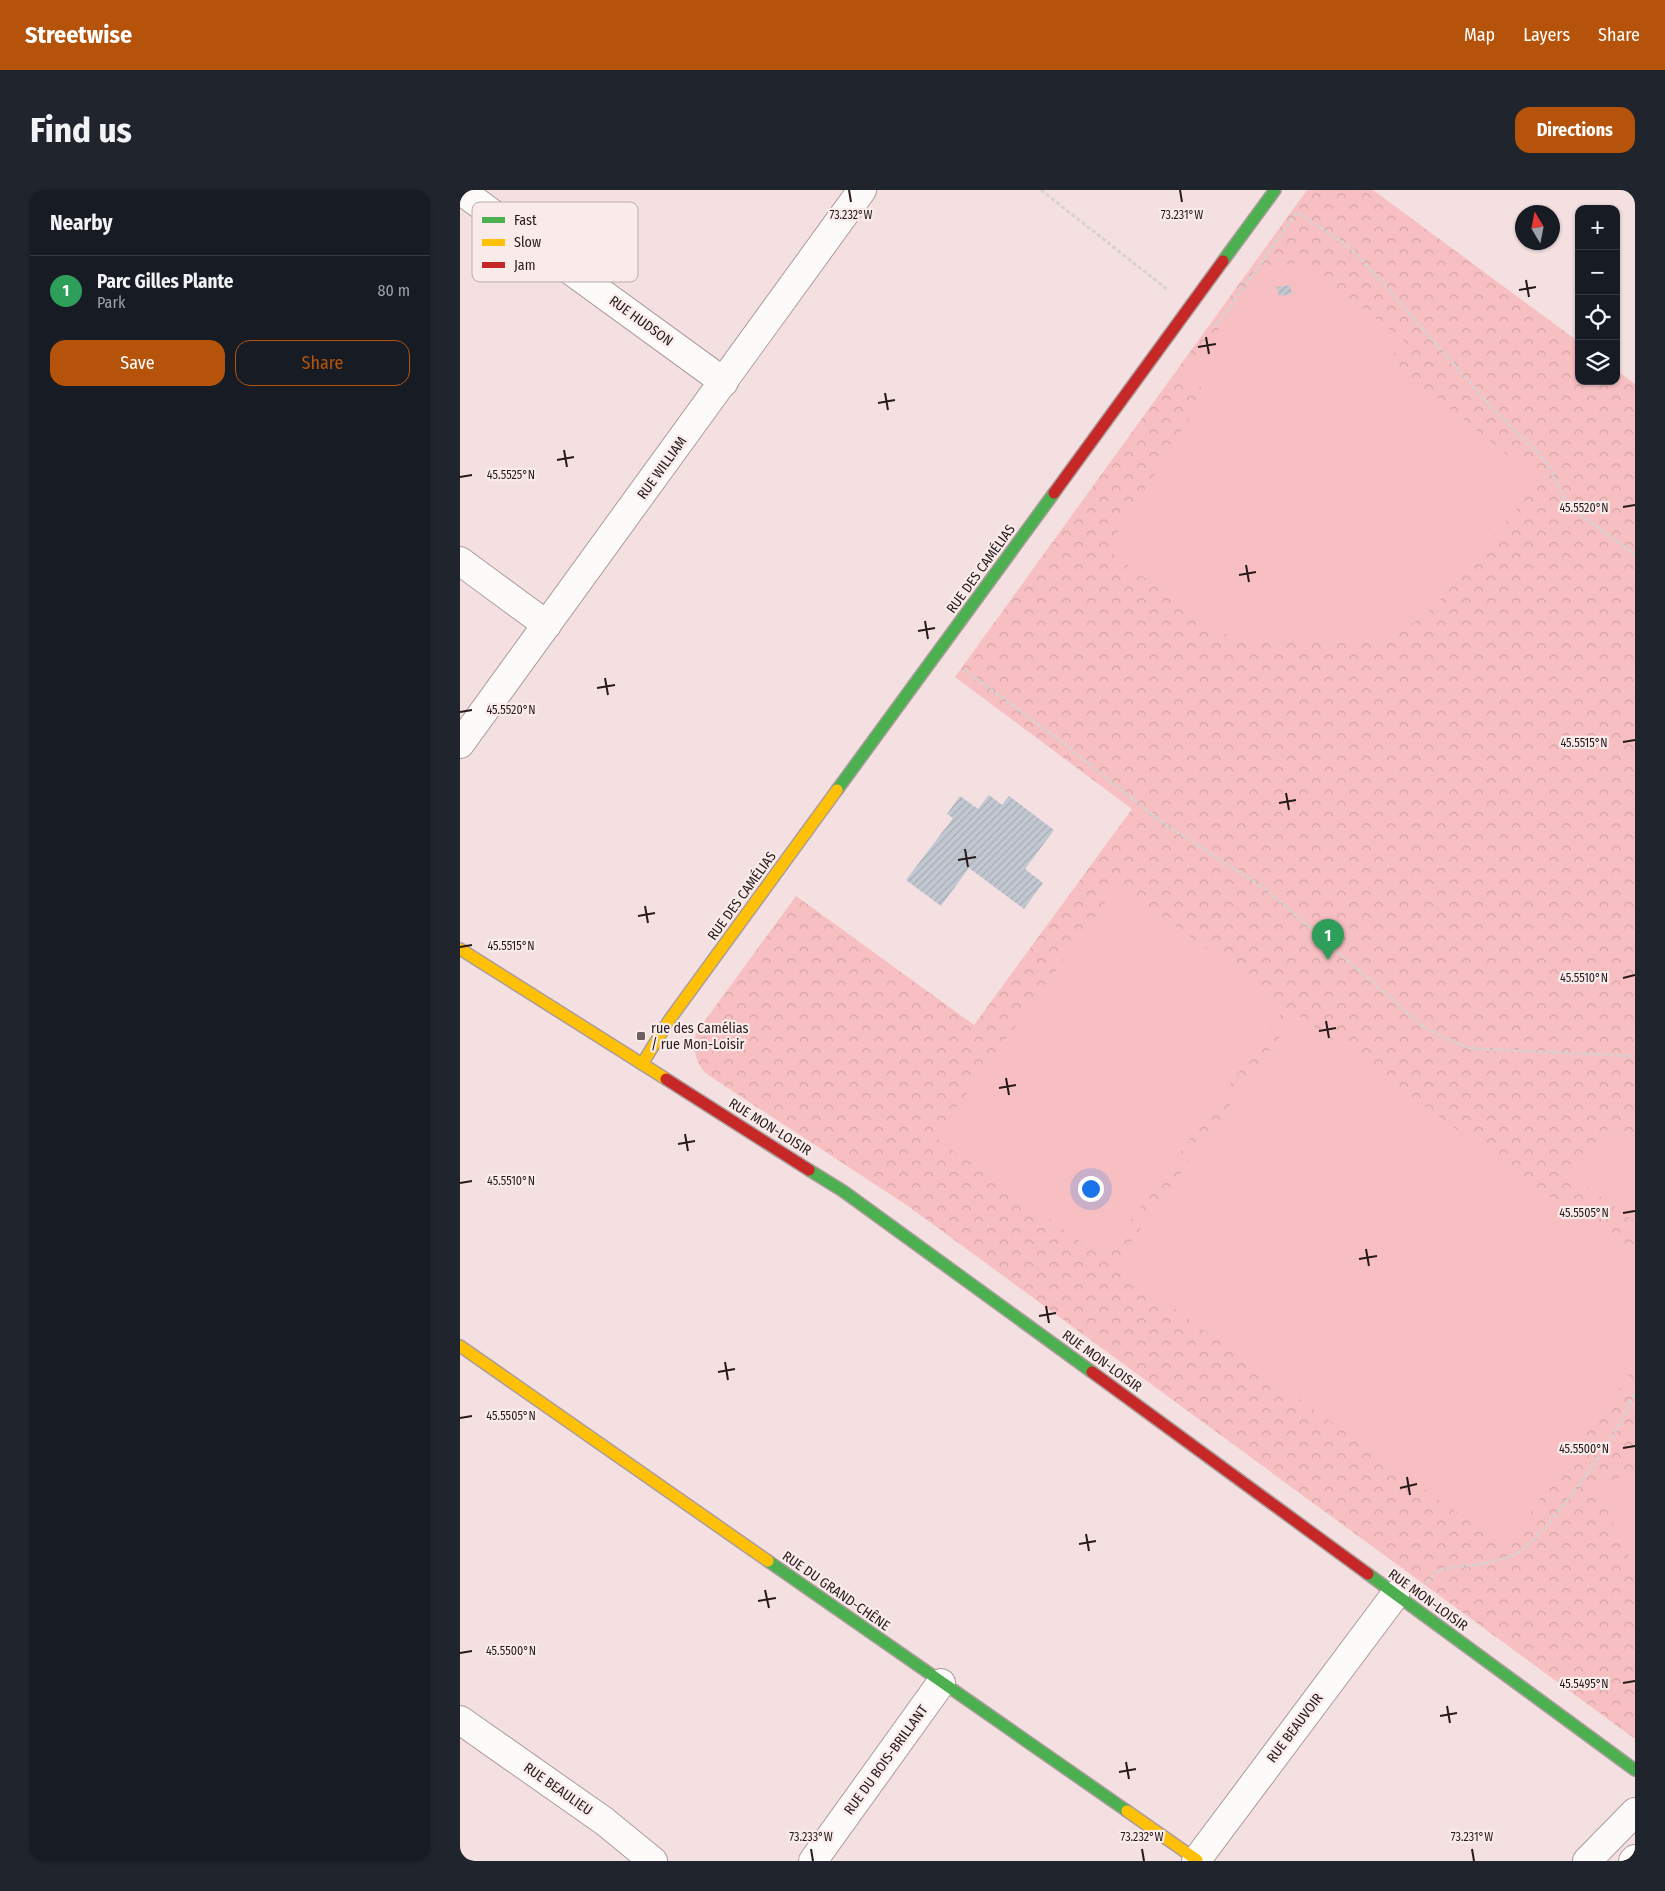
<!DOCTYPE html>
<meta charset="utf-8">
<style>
:root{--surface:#171b24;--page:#20242c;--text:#f1f3f6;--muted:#9ea1a6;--line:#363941;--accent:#b45309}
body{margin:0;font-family:"Fira Sans Condensed",sans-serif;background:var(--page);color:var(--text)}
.controls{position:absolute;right:15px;top:15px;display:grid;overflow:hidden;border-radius:10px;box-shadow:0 1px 4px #0004}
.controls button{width:45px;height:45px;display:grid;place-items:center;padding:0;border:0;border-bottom:1px solid var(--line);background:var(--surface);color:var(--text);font:25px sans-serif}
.compass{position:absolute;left:1055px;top:15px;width:45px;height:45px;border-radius:50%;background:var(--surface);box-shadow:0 1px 4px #0004;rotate:350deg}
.you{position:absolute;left:630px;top:998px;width:18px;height:18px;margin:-12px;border:4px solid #fff;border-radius:50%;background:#1a73e8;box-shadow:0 0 0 8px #1a73e833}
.badge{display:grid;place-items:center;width:32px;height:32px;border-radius:50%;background:var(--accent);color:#fff;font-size:16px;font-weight:700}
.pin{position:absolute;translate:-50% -41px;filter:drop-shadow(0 1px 2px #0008)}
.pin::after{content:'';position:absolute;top:26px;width:18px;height:15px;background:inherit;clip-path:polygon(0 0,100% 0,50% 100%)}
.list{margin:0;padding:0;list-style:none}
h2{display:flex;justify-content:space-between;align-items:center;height:65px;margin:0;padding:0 20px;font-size:21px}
h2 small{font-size:16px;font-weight:400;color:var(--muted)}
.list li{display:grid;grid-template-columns:32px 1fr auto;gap:15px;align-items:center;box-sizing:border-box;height:70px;padding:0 20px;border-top:1px solid var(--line)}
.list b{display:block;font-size:19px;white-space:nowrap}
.list p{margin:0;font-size:16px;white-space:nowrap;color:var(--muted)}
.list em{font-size:16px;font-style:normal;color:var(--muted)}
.actions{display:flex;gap:10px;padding:15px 20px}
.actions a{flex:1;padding:11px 0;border:1px solid var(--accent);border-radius:15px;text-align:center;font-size:18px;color:var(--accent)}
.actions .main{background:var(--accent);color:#fff}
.icon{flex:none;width:28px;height:28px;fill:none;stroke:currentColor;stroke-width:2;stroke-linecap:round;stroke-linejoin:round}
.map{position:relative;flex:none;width:1175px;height:1671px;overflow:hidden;border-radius:15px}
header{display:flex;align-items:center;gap:30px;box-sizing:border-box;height:70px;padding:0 25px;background:var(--accent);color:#fff}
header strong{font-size:24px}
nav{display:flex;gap:28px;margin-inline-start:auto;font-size:18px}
.intro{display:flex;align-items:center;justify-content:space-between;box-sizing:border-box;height:120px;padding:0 30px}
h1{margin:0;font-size:35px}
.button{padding:12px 22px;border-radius:15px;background:var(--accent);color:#fff;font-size:18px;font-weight:700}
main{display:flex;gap:30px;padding:0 30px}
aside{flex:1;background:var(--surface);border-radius:15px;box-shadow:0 1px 4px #0004}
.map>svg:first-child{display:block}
.park{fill:url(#park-crowns)}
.pitch{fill:#f7bfc1}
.building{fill:url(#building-hatch)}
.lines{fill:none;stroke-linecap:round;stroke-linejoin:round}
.street-casing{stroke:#ab9c9c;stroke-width:30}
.fast-casing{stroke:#ab9c9c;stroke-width:14}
.slow-casing{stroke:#ab9c9c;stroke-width:14}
.jam-casing{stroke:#ab9c9c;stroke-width:14}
.path{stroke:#d7d1d1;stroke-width:3;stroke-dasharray:4 2.5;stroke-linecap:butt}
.street{stroke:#fdfafa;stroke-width:28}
.fast{stroke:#4caf50;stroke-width:11}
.slow{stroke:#ffc107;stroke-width:11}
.jam{stroke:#c62828;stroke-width:11}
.ticks{fill:none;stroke:#271a1b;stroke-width:2}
.poi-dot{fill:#6f5f60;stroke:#faebeb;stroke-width:2}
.labels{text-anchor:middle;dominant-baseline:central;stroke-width:4.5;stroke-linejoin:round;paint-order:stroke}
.street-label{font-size:14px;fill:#271a1b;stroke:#faebeb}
.poi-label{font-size:14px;fill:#271a1b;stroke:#faebeb;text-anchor:start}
.key{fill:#faebeb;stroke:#bbacad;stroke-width:1}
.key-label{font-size:14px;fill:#271a1b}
.ticks-label{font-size:12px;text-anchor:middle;fill:#271a1b;stroke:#faebeb;stroke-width:4.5;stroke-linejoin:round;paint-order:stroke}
</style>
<header>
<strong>Streetwise</strong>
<nav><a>Map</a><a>Layers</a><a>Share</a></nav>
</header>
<div class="intro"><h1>Find us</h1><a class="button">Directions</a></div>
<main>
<aside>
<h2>Nearby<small></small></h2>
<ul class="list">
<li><span class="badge" style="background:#2e9e5b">1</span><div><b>Parc Gilles Plante</b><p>Park</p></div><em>80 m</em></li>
</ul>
<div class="actions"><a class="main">Save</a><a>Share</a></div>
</aside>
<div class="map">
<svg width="1175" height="1671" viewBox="0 0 1175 1671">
<defs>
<pattern id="park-crowns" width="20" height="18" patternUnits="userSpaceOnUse" patternTransform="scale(1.25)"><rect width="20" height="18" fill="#f7bfc1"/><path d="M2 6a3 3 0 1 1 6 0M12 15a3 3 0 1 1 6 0" fill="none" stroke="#d4a4a5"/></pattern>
<pattern id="building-hatch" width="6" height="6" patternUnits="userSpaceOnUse" patternTransform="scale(1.25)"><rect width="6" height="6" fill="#c2c8d1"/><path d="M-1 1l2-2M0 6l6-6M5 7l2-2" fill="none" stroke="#a7abb3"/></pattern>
</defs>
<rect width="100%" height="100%" fill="#f4e0e0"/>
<path class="park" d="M847 0H913L1119 152V191H1156V180L1175 194V1549L448 1016 248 885C235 874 233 860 236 843L336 706 514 835 672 619 495 487Z"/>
<g class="pitch">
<polygon points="843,72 944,150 929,170 1080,291 981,409 962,427 936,444 908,452 813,452 786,450 764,444 742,433 647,359 747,201 726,187 798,80"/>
<polygon points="658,695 827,816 643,1068 475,947"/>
<polygon points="836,824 1175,1068 1175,1177 1045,1357 654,1075"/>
<polygon points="1153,932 1175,948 1175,1032 1113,986"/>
<polygon points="1175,1280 1175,1378 1136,1299"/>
</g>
<g class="building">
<polygon points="830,95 832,104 819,106 817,97"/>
<polygon points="529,605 542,615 549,606 594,640 565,679 583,693 564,719 509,678 481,716 446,690 493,628 487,624 500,606 518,619"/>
</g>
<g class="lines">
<defs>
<g id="street">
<polyline points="0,0 264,192"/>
<polyline points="0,371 87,435"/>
<polyline points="0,554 402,0"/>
<polyline points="0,1530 144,1631 193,1671"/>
<polyline points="353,1671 481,1493"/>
<polyline points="736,1671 935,1405"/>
<polyline points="1127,1671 1175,1622"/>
<polyline points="1173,1671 1175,1669"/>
</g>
<g id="fast">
<polyline points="763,71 815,0"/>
<polyline points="377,600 594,303"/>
<polyline points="349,980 383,1001 632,1182"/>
<polyline points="308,1371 667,1621"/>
<polyline points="908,1384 1175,1580"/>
</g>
<g id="slow">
<polyline points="0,759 206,889"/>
<polyline points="182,874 210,829 377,600"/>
<polyline points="0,1156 308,1371"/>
<polyline points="667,1621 737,1670"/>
</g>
<g id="jam">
<polyline points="594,303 763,71"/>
<polyline points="206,889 349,980"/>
<polyline points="632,1182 908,1384"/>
</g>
</defs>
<use href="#street" class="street-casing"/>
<use href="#fast" class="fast-casing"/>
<use href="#slow" class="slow-casing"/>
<use href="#jam" class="jam-casing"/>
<g class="path">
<polyline points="581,0 708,100"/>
<polyline points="754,135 758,134 837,22 881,51 897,64 1033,219 1080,265 1092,282 1105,310 1117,323 1175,364"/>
<polyline points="504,480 594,546 699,630 807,700 965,838 1005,857 1019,859 1175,866"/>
<path d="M967 1393 977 1381 983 1379C1007 1375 1036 1374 1057 1363 1087 1346 1166 1235 1175 1201"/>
</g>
<use href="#street" class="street"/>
<use href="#fast" class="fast"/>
<use href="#slow" class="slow"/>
<use href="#jam" class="jam"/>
</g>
<path class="ticks" d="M389 0 391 12M720 0 722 12M1066 90 1069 107M1059 100 1076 97M746 147 749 164M738 157 756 154M425 203 428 220M418 213 435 210M104 260 107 277M97 270 114 267M0 287 12 285M1163 317 1175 315M786 375 789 392M779 385 796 382M465 431 468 449M458 441 475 438M145 488 148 505M137 498 155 495M0 522 12 520M1163 552 1175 550M826 603 829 620M819 613 836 610M505 659 508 677M498 670 516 667M185 716 188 733M178 726 195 723M0 757 12 755M1163 788 1175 785M866 831 869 848M859 841 876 838M546 888 549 905M539 898 556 895M225 944 228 961M218 954 235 951M0 993 12 991M1163 1023 1175 1021M906 1059 909 1076M899 1069 917 1066M586 1116 589 1133M579 1126 596 1123M265 1172 268 1190M258 1182 275 1179M0 1228 12 1226M1163 1258 1175 1256M947 1287 950 1305M940 1298 957 1294M626 1344 629 1361M619 1354 636 1351M305 1400 309 1418M298 1411 316 1408M0 1463 12 1461M1163 1493 1175 1491M987 1516 990 1533M980 1526 997 1523M666 1572 669 1589M659 1582 676 1579M351 1659 353 1671M682 1659 684 1671M1012 1659 1014 1671"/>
<rect class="poi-dot" x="176" y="841" width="10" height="10" rx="2.5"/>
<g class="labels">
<g class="street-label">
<text transform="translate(181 131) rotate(36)">RUE HUDSON</text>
<text transform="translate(202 278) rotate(-54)">RUE WILLIAM</text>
<text transform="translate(521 379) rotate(-54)">RUE DES CAMÉLIAS</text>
<text transform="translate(282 706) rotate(-54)">RUE DES CAMÉLIAS</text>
<text transform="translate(310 937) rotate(32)">RUE MON-LOISIR</text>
<text transform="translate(642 1171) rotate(36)">RUE MON-LOISIR</text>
<text transform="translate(376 1401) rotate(35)">RUE DU GRAND-CHÊNE</text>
<text transform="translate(968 1410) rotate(36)">RUE MON-LOISIR</text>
<text transform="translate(835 1538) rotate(-53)">RUE BEAUVOIR</text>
<text transform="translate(426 1570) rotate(-54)">RUE DU BOIS-BRILLANT</text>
<text transform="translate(98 1599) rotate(35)">RUE BEAULIEU</text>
</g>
<g class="poi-label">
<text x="191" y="838">rue des Camélias<tspan x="191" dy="16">/ rue Mon-Loisir</tspan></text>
</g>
</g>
<rect x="12" y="12" width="166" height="80" rx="8" class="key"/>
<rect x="22" y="27" width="23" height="6" fill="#4caf50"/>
<rect x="22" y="49" width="23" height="7" fill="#ffc107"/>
<rect x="22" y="72" width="23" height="6" fill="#c62828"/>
<g class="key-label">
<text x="54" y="35">Fast</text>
<text x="54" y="57">Slow</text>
<text x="54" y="80">Jam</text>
</g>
<g class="ticks-label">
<text x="391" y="29">73.232°W</text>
<text x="722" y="29">73.231°W</text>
<text x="51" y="289">45.5525°N</text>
<text x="1124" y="322">45.5520°N</text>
<text x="51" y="524">45.5520°N</text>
<text x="1124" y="557">45.5515°N</text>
<text x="51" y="760">45.5515°N</text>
<text x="1124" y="792">45.5510°N</text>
<text x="51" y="995">45.5510°N</text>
<text x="1124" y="1027">45.5505°N</text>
<text x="51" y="1230">45.5505°N</text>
<text x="1124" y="1263">45.5500°N</text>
<text x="51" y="1465">45.5500°N</text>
<text x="1124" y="1498">45.5495°N</text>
<text x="351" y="1651">73.233°W</text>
<text x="682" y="1651">73.232°W</text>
<text x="1012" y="1651">73.231°W</text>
</g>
</svg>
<div class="controls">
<button>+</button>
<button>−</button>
<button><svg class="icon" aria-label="locate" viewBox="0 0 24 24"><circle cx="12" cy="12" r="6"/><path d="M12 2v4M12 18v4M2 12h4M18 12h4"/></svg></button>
<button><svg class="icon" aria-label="layers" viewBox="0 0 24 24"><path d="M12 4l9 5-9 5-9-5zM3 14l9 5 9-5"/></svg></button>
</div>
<svg class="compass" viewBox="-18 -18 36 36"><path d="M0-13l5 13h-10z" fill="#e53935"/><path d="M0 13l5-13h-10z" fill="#9ea1a6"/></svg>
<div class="you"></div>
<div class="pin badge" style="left:868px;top:770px;background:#2e9e5b">1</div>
</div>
</main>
